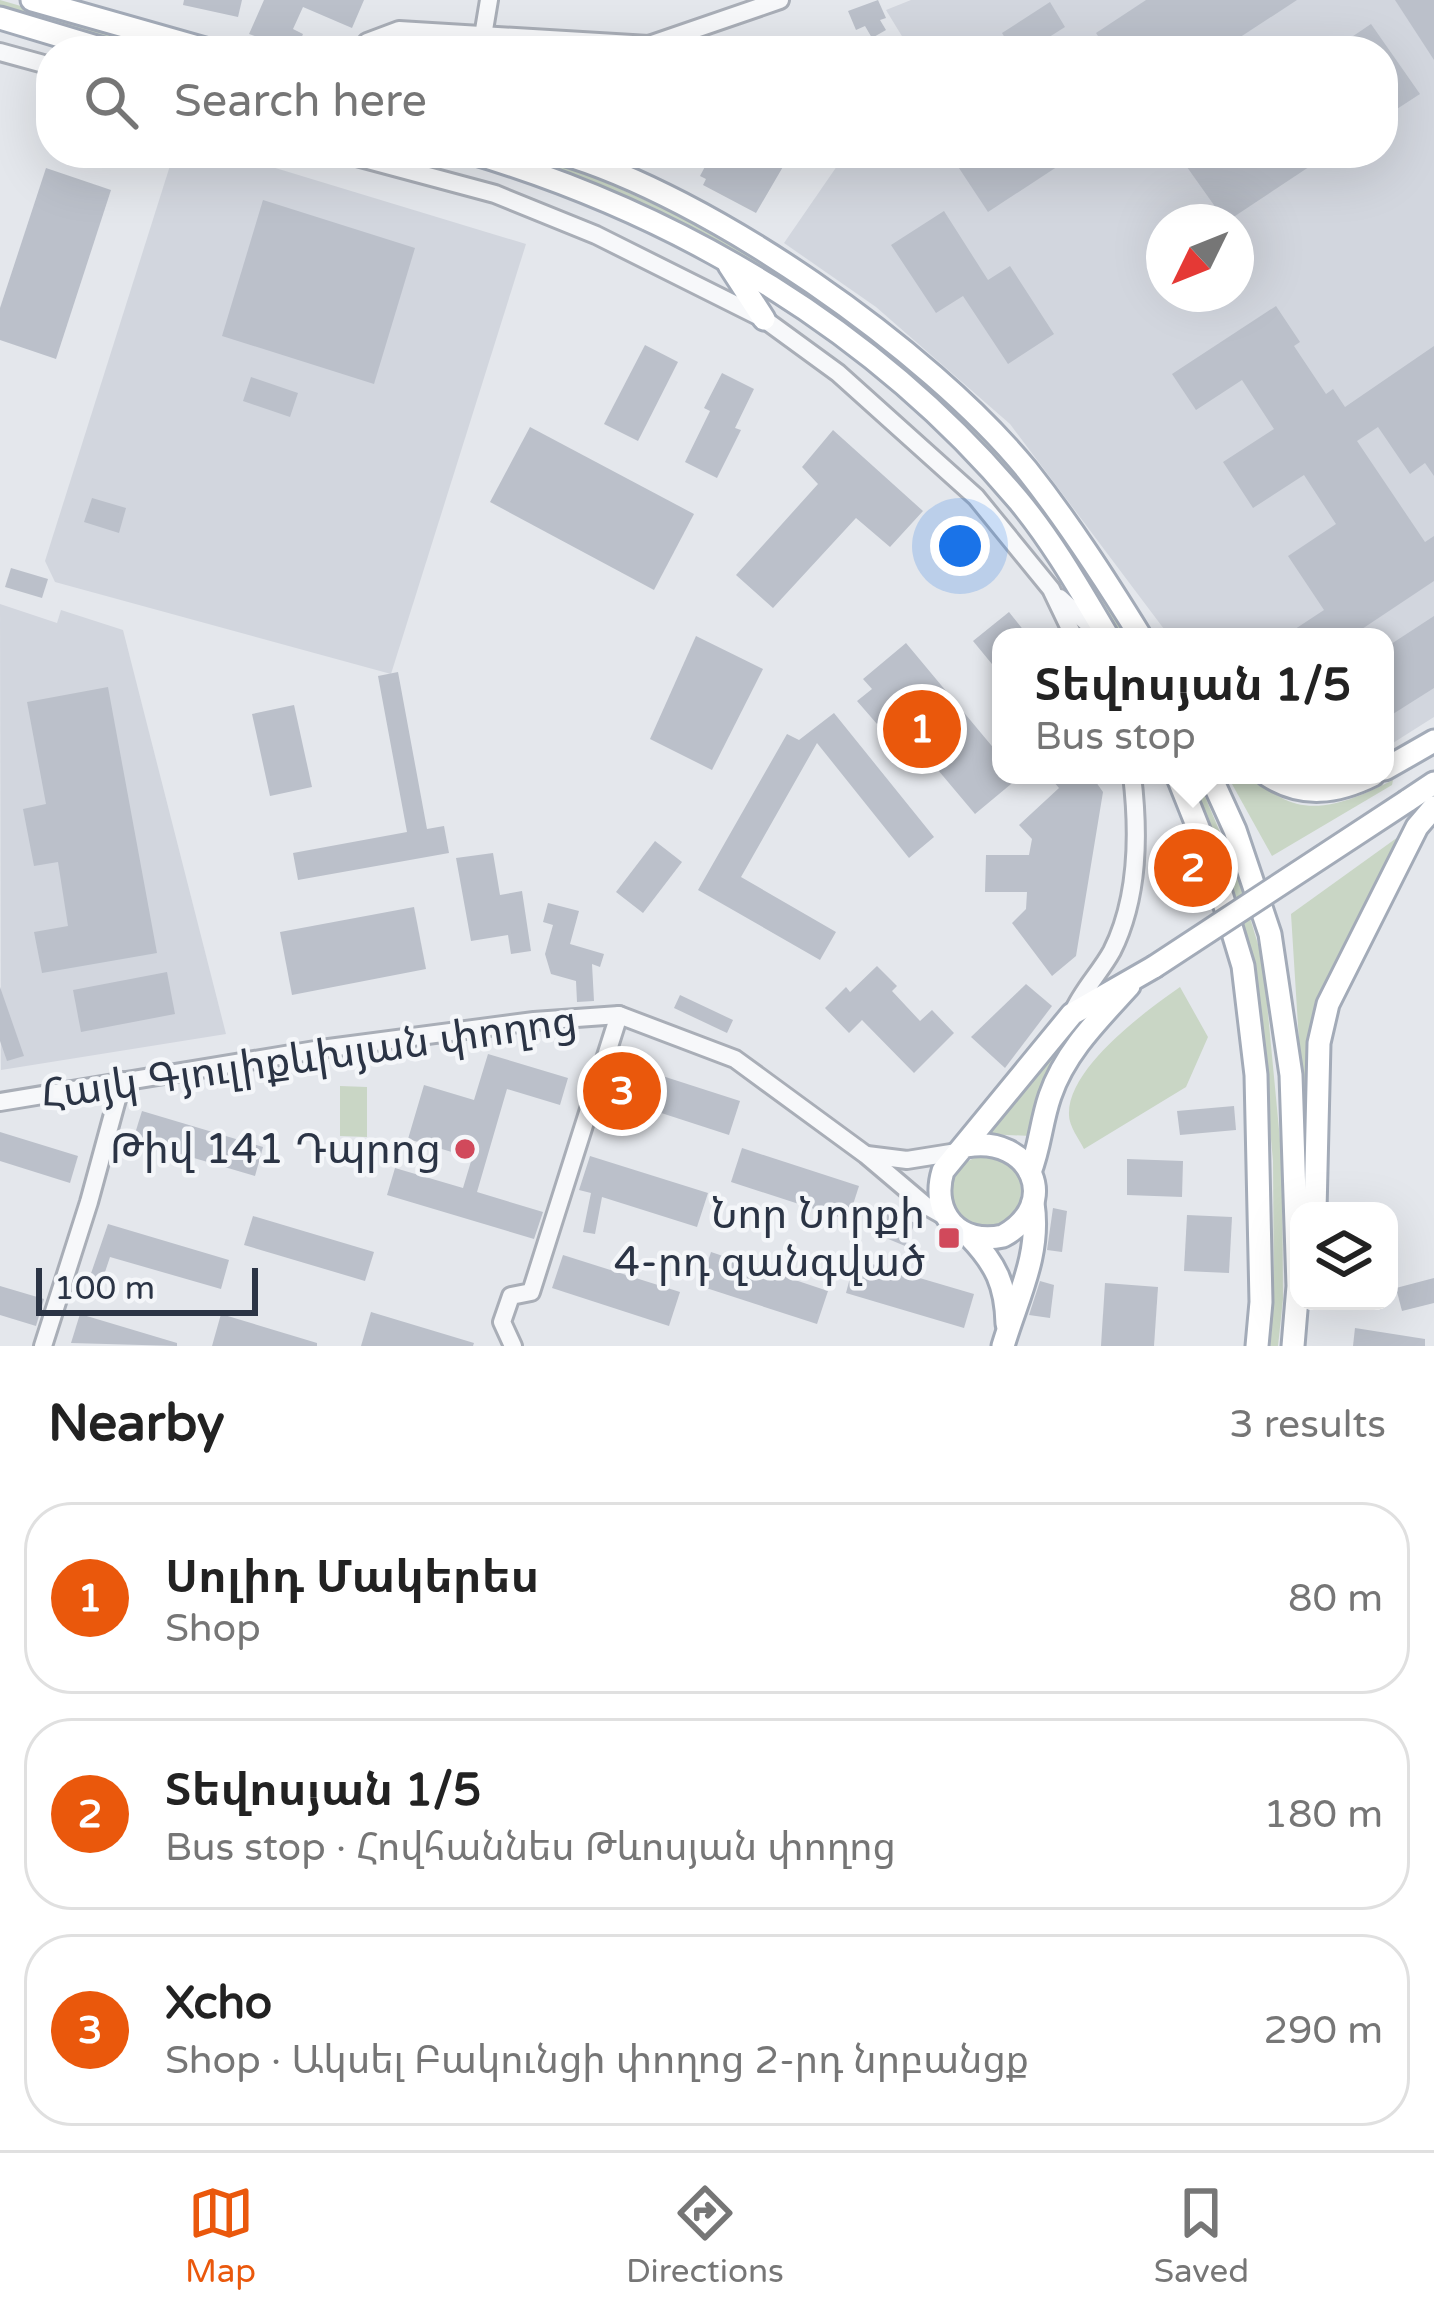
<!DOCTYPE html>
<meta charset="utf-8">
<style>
:root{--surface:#fff;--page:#f6f6f6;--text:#222;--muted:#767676;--line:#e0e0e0;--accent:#ea580c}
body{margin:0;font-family:"Varela Round","Noto Sans Armenian",sans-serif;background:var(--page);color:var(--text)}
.controls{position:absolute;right:36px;bottom:36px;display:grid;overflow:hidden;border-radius:24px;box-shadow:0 12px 48px #0002}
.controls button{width:108px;height:108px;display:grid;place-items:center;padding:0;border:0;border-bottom:3px solid var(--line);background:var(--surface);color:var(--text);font:60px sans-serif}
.compass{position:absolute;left:1146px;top:204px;width:108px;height:108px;border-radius:50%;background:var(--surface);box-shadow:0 12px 48px #0002;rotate:227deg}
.scale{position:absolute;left:36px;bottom:30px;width:222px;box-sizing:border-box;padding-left:12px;border:6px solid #2b3445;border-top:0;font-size:33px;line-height:42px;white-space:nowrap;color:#2b3445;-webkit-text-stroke:9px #f4f6f9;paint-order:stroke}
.you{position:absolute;left:960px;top:546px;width:42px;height:42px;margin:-30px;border:9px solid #fff;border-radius:50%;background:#1a73e8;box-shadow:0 0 0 18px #1a73e833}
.badge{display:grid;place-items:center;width:78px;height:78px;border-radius:50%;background:var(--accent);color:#fff;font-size:39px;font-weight:700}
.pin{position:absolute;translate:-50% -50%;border:6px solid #fff;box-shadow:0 3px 12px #0006}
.popup{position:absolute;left:992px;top:628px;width:402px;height:156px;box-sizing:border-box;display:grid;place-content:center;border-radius:24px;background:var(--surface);filter:drop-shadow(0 3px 9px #0005);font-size:39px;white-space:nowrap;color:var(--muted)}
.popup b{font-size:45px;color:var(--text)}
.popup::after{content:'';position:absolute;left:50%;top:100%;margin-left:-24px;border:24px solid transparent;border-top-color:var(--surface)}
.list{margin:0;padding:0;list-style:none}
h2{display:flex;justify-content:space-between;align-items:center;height:156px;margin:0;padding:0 48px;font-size:51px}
h2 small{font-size:39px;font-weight:400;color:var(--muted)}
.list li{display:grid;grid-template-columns:78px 1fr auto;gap:36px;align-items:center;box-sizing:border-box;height:192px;margin:0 24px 24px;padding:0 24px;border:3px solid var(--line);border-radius:48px}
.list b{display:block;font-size:45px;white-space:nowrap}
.list p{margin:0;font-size:39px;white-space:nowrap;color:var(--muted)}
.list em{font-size:39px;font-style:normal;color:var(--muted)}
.icon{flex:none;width:66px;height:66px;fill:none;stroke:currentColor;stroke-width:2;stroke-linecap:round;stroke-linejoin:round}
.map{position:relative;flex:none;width:1434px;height:1346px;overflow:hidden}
.search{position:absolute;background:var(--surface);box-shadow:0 12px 48px #0002;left:36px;right:36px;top:36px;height:132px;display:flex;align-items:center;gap:30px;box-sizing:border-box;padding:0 42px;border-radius:48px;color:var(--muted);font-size:45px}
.sheet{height:804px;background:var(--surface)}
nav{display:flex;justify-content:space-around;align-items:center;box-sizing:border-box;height:168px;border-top:3px solid var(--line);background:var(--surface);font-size:33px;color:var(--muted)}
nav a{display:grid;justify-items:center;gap:6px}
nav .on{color:var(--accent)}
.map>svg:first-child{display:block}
.built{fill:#d2d6de;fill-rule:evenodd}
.green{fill:#c9d6c5}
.building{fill:#bbc0ca}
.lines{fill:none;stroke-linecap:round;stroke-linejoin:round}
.minor-casing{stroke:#a9aeb7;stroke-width:22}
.major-casing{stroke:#a3abb8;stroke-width:27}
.minor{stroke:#f7f8fa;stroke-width:16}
.major{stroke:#fff;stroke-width:21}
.major-bridge-casing{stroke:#a3abb8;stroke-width:27;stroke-linecap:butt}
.major-bridge{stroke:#fff;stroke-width:21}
.poi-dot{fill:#d1495b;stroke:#f4f6f9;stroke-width:4.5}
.labels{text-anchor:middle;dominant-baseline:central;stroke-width:9;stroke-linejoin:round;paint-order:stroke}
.street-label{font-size:42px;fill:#2b3445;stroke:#f4f6f9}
.poi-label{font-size:42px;fill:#2b3445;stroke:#f4f6f9;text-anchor:end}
</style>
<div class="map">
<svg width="1434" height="1346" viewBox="0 0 1434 1346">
<rect width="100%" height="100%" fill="#e4e7ec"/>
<g class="built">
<path d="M911 0H1434V717L1385 748V637H1170L1010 424 876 307 784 243 846 153H1383V51H911L886 10ZM1164 222H1236V294H1164Z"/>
<polygon points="174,153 226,153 526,244 391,674 55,582 45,561"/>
<polygon points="0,604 57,623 61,610 123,630 226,1034 1,1070"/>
</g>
<g class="green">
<polygon points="0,0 145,42 145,50 0,9"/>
<path d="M539 157C729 224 911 341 1037 500 1071 542 1099 590 1127 637H1118L902 373 536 164Z"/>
<polygon points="1187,775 1196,775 1235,868 1263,961 1282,1161 1283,1299 1278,1346 1270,1346 1274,1298 1273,1161 1255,965 1229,880"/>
<path d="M1227 775C1250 775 1259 785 1280 797 1316 818 1359 797 1393 780L1392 785 1272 856Z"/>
<polygon points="1405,832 1332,973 1309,1201 1291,914"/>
<path d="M1180 987 1208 1037 1186 1087 1084 1149C1079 1139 1069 1126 1069 1115 1067 1068 1146 1011 1180 987Z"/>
<polygon points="1062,1050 1031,1136 985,1134 1052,1051"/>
<polygon points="340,1086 367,1087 367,1137 340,1136"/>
<circle cx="986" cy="1191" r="35"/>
</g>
<g class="building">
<polygon points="184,0 242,0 238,17 183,5"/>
<polygon points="264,0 364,0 352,28 303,7 293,29 303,34 296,51 249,34"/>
<polygon points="878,0 886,18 880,20 886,30 872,38 865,26 856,30 848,11"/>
<polygon points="1146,0 1297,0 1219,51 1108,51 1096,33"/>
<polygon points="1395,0 1434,0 1434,60"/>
<polygon points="1050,2 1065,27 1027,51 1013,51 1002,33"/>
<polygon points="1371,24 1420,94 1383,118 1383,51 1331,51"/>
<polygon points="718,153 791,153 756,213 703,185 706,179 700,176 709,159 714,162"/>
<polygon points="949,153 1078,153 988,212"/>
<polygon points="1177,153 1330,153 1226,222"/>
<polygon points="46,168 111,190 56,359 0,340 0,308"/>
<polygon points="263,200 415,248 374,384 222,336"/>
<polygon points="944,211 988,280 1010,266 1054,334 1008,364 963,296 936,313 891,245"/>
<polygon points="1276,306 1300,342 1294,346 1326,394 1333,389 1345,407 1434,346 1434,476 1425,463 1410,474 1378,427 1357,441 1425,542 1434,536 1434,581 1350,637 1283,637 1324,610 1288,556 1336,524 1304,475 1253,508 1223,462 1274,429 1242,380 1196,410 1172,374"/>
<polygon points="645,345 678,362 638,441 604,424"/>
<polygon points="722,373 754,389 735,428 741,430 717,478 685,462 710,411 704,408"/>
<polygon points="251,377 298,393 290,417 243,401"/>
<polygon points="530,427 694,514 654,590 490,502"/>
<polygon points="833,430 923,511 890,547 856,518 773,608 736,575 818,484 802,467"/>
<polygon points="92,498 126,508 119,533 84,522"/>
<polygon points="11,568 48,579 42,598 5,587"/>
<polygon points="1009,612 1029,637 1001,637 1001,675 973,641"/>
<polygon points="1434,616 1434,688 1385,719 1385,648"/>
<polygon points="696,636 763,669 712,770 650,739"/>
<polygon points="906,643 1001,757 1001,775 1022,775 975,814 890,713 877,724 857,701 872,689 863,679"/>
<polygon points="398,672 427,829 444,826 449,853 298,880 293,853 407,832 378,676"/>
<polygon points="108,687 157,953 42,973 34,932 68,926 58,862 34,866 23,809 46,804 27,702"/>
<polygon points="294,705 312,787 270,796 252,714"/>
<polygon points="834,713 934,837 909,858 817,743 741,877 836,932 820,960 698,890 787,734 799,740"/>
<polygon points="1048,775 1091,775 1103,792 1076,956 1052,976 1012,923 1026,909 1027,892 985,892 986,855 1029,855 1032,839 1019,825 1059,788"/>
<polygon points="655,841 682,862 643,913 616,892"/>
<polygon points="493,853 500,895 522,891 531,951 511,954 508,935 471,941 456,858"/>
<polygon points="548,903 579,911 570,944 604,954 600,967 592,964 594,1001 577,1002 576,981 551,974 545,954 553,925 543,922"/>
<polygon points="414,907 426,969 292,995 280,932"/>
<polygon points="877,966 897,986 892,991 920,1021 932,1010 954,1033 914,1073 862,1020 849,1033 825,1008 846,987 850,992"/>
<polygon points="167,972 175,1014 81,1032 73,990"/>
<polygon points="1026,984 1052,1006 1005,1068 971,1037"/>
<polygon points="0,987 24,1056 7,1061 0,1041"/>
<polygon points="680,995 733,1020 727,1033 674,1008"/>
<polygon points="488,1054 568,1078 560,1105 507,1089 477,1192 543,1212 534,1239 387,1195 395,1168 463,1188 472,1158 408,1139 424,1085 474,1100"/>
<polygon points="622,1063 740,1101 729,1135 612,1097"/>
<polygon points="1234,1106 1236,1130 1180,1135 1177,1111"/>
<polygon points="142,1111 263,1147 255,1176 133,1140"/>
<polygon points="0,1132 78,1156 70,1183 0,1161"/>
<polygon points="742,1148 859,1186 848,1220 731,1182"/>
<polygon points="590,1156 708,1193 697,1227 602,1197 595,1234 583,1232 591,1193 579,1190"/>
<polygon points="1127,1159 1183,1161 1182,1197 1127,1195"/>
<polygon points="1053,1208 1067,1211 1062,1252 1047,1250"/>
<polygon points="884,1209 915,1223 905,1246 874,1233"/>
<polygon points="1187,1215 1232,1217 1229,1273 1184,1271"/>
<polygon points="253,1216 374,1252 365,1281 244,1245"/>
<polygon points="108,1224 229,1260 221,1289 110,1257 99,1290 87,1285"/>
<polygon points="711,1252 828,1291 817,1324 700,1286"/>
<polygon points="563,1255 680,1292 669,1326 552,1288"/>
<polygon points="855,1259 974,1294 964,1328 846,1293"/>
<polygon points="1434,1278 1434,1303 1402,1311 1396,1288"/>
<polygon points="1040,1281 1054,1285 1050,1318 1029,1315"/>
<polygon points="1105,1283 1158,1287 1154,1346 1101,1346"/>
<polygon points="0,1286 44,1299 36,1326 0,1315"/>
<polygon points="371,1312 474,1343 473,1346 361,1346"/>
<polygon points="80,1314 177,1343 177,1346 71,1343"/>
<polygon points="221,1314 317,1343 317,1346 212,1346"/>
<polygon points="1355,1328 1425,1339 1425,1346 1353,1346"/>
</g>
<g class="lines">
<defs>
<g id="minor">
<polyline points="483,36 489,0"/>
<polyline points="361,51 367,42 399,30 649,45 780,0"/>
<polyline points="0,52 51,66"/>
<polyline points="342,153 495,194 596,235 764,319 838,373 976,497 1051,589 1074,637"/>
<polyline points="1060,598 1102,637"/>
<path d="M1072 1014C1082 990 1100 973 1112 951 1139 897 1139 833 1132 775"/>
<polyline points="0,1102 321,1049 534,1021 619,1015 735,1059 866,1155 925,1205 946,1217"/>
<polyline points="867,1155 907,1160 957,1152"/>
<polyline points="43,1346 89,1202 122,1081"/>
<polyline points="513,1346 502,1322 511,1296 531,1292 619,1015"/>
</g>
<g id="major">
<polyline points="32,0 212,51"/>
<polyline points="0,18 110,51"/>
<path d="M473 153C683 216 876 331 1018 500 1053 542 1080 590 1108 637"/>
<path d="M560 153C709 196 929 350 1027 470 1069 523 1105 579 1141 637"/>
<polyline points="729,265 764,319"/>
<polyline points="1385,769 1434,741"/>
<polyline points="1177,775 1211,860 1243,966 1256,1075 1261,1302 1257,1346"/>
<polyline points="1210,775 1235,830 1270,934 1291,1075 1298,1286 1293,1346"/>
<path d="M1267 775C1302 798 1337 793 1373 775"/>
<polyline points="1407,801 1434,783"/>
<path d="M967 1146C1031 1135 1062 1204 1003 1236 960 1246 930 1214 943 1171L1072 1014 1154 967"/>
<path d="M1030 1172C1040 1147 1041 1122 1050 1096 1065 1052 1098 1020 1129 986"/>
<polyline points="1315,1211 1319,1043 1328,1004 1417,827 1434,807"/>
<path d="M969 1236C996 1264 1006 1285 1007 1324"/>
<path d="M1003 1346C1017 1298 1041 1255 1033 1203"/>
</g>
</defs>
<use href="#minor" class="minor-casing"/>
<use href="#major" class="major-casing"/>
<use href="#minor" class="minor"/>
<use href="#major" class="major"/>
<defs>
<polyline id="major-bridge" points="1154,967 1407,801"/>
</defs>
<use href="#major-bridge" class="major-bridge-casing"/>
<use href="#major-bridge" class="major-bridge"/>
</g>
<g class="poi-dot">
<circle cx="465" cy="1149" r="12"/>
<rect x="937" y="1226" width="24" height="24" rx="6"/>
</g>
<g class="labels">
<g class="street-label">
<text transform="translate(309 1058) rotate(-8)">Հայկ Գյուլիքևխյան փողոց</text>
</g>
<g class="poi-label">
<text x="441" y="1149">Թիվ 141 Դպրոց</text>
<text x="925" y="1214">Նոր Նորքի<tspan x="925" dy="48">4-րդ զանգված</tspan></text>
</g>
</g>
</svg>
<div class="controls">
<button><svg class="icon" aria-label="layers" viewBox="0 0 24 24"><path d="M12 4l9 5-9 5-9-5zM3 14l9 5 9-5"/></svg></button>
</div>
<svg class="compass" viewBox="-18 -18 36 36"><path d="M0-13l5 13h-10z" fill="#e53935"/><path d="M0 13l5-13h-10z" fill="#767676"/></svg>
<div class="scale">100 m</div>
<div class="you"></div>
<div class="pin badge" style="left:922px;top:729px">1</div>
<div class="pin badge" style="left:1193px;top:868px">2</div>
<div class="popup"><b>Տեվոսյան 1/5</b>Bus stop</div>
<div class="pin badge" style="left:622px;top:1091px">3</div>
<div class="search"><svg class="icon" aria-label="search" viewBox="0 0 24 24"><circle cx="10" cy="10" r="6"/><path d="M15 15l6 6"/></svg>Search here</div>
</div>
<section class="sheet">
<h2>Nearby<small>3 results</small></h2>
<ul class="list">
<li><span class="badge">1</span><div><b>Սոլիդ Մակերես</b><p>Shop</p></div><em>80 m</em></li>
<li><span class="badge">2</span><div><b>Տեվոսյան 1/5</b><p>Bus stop · Հովհաննես Թևոսյան փողոց</p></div><em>180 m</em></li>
<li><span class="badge">3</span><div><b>Xcho</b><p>Shop · Ակսել Բակունցի փողոց 2-րդ նրբանցք</p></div><em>290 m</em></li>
</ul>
</section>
<nav>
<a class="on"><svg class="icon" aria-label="map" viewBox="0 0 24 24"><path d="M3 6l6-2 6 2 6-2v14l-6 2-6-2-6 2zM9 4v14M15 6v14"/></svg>Map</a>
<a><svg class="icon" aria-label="directions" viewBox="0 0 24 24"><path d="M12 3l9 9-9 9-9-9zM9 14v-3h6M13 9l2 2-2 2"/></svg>Directions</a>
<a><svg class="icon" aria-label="saved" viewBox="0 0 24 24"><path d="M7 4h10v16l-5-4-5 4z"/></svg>Saved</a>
</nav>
